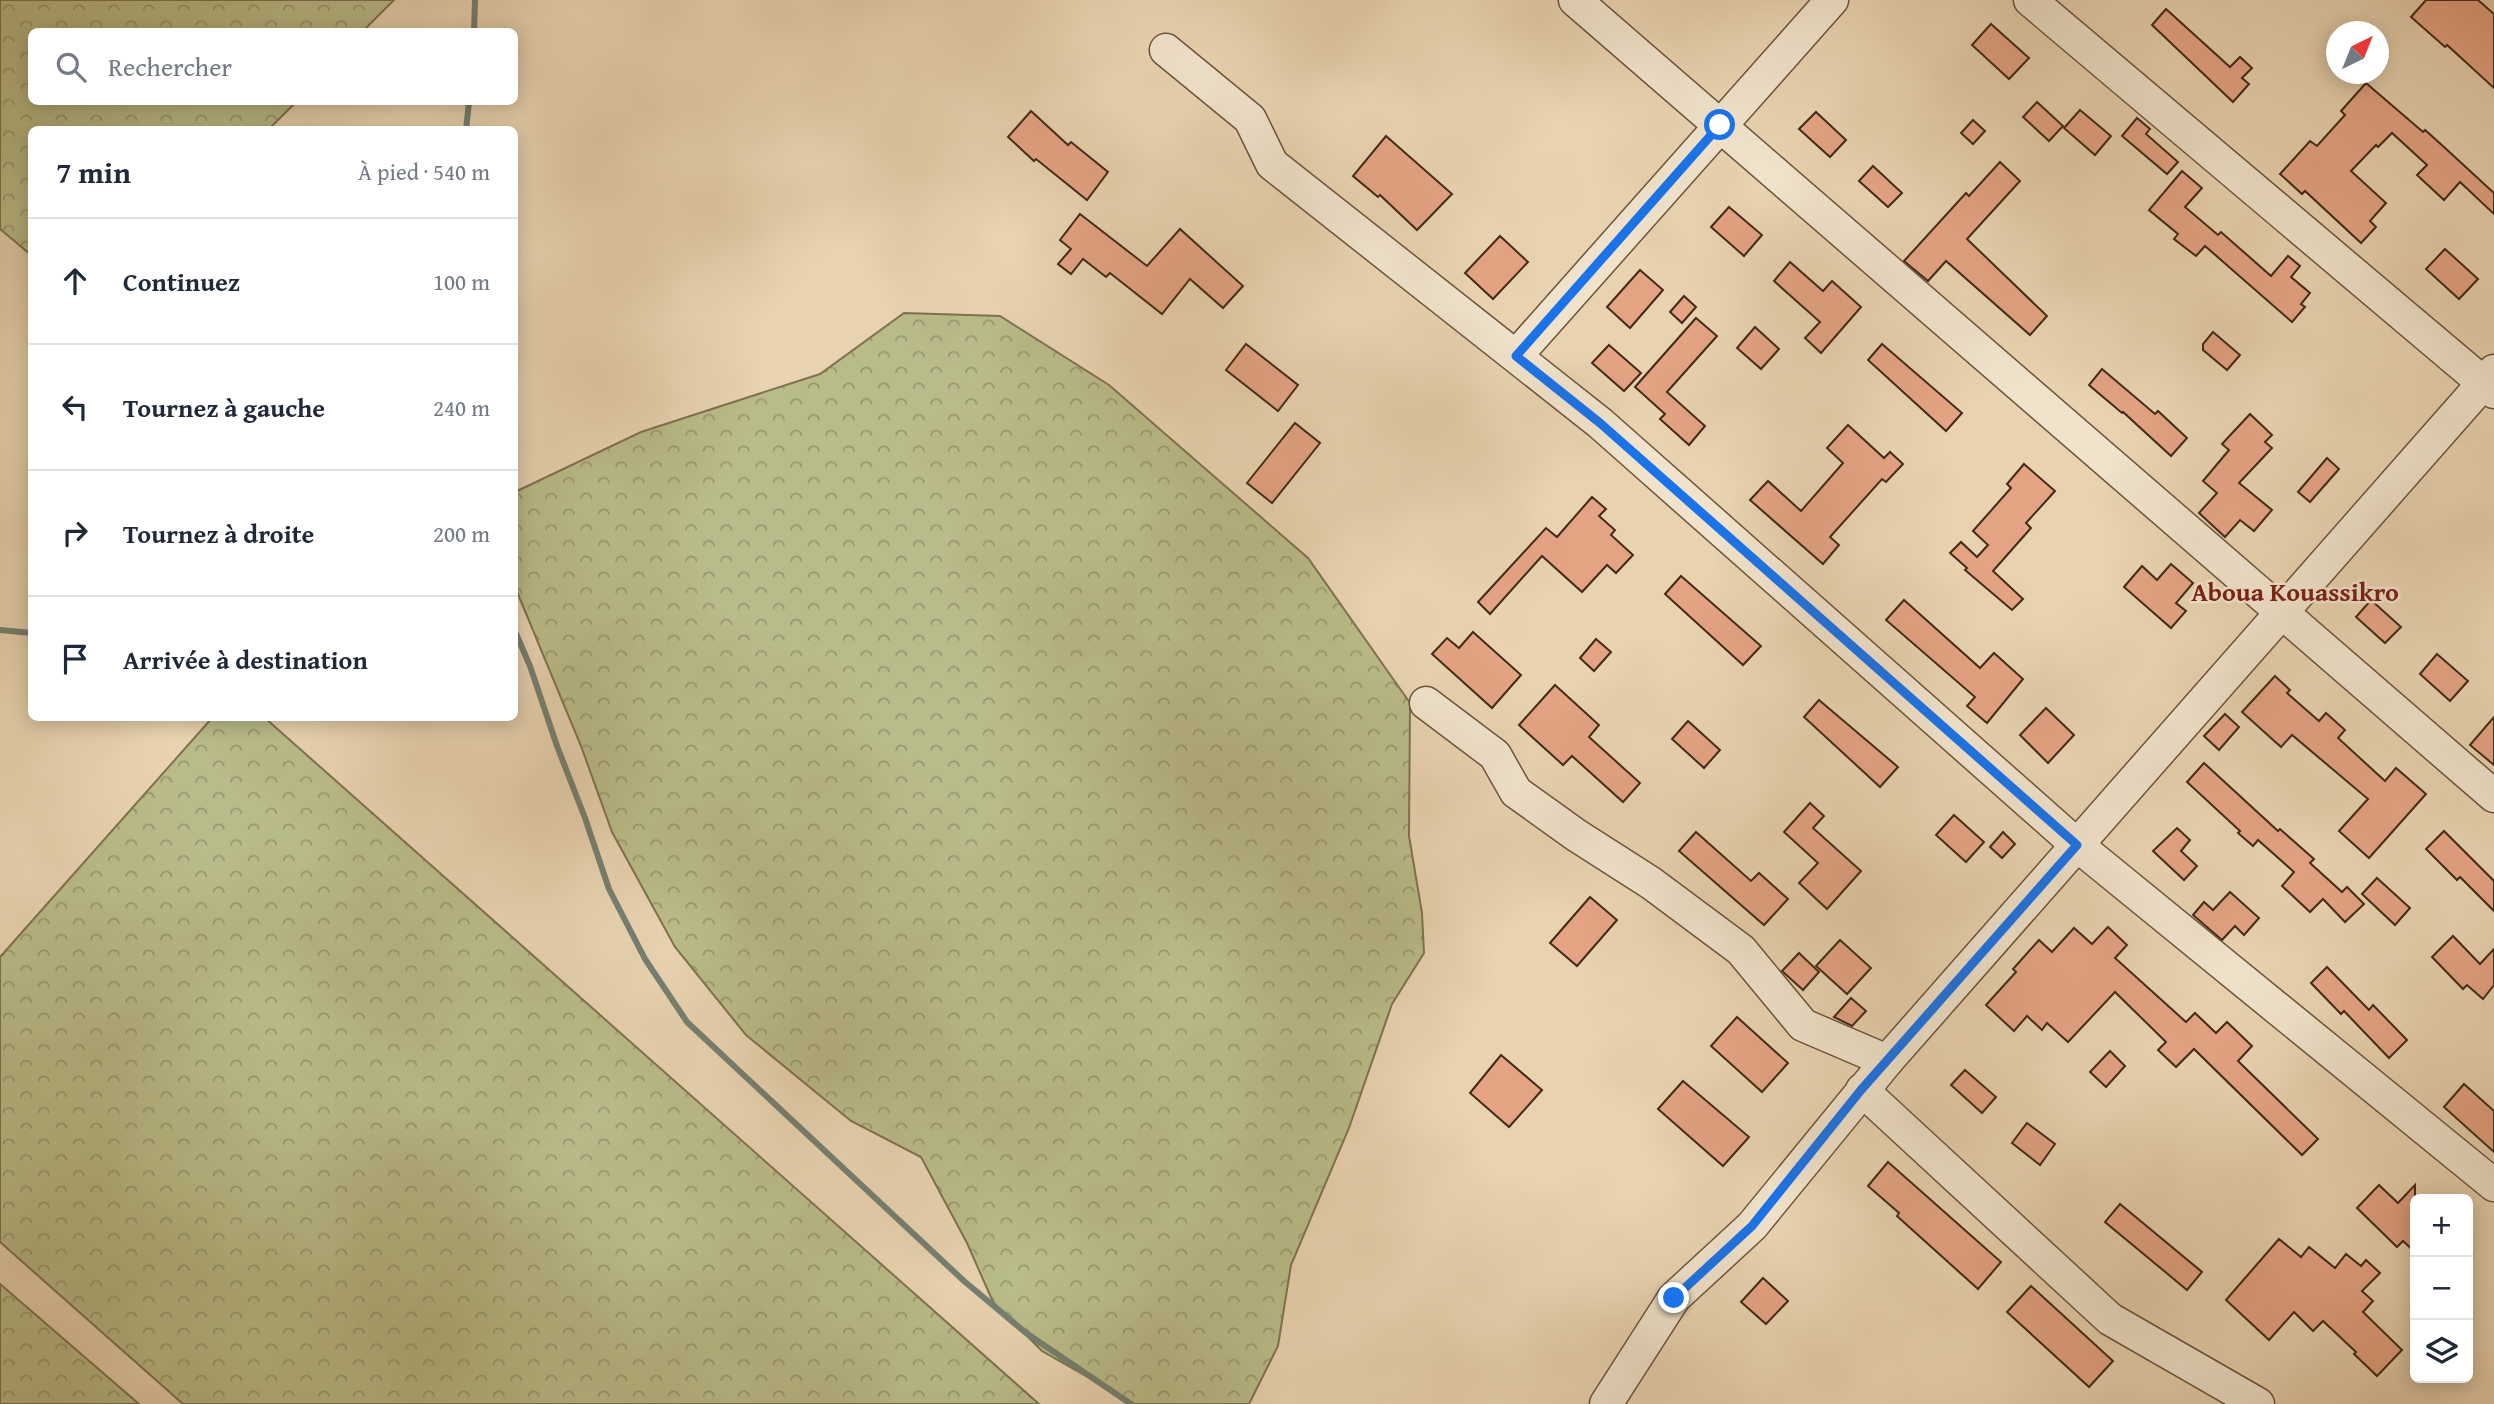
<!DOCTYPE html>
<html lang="fr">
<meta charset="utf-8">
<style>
:root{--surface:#fff;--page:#f6f6f7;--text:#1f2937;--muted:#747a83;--line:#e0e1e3}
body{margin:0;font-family:"Gentium Book Plus",serif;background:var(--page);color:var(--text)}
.controls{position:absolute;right:21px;bottom:21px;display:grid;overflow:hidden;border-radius:10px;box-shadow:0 4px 18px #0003}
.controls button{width:63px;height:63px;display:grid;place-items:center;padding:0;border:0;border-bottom:2px solid var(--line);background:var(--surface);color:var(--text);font:35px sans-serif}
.compass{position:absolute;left:2326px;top:21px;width:63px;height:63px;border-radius:50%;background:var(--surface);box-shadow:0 4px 18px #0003;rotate:43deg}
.stop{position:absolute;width:21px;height:21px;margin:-16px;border:5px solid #1a73e8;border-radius:50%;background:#fff}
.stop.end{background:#1a73e8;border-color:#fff;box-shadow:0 2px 7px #0008}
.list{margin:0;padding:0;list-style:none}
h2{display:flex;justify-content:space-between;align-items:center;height:91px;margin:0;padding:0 28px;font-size:30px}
h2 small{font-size:23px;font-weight:400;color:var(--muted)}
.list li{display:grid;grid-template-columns:46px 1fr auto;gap:21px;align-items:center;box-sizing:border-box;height:126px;padding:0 28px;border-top:2px solid var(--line)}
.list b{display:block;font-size:26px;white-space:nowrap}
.list em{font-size:23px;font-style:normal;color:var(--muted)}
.icon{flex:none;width:38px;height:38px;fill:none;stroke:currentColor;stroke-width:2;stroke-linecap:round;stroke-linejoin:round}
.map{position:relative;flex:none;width:2494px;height:1404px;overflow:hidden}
.search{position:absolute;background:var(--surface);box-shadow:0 4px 18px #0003;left:28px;top:28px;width:490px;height:77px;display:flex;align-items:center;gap:18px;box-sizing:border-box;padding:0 24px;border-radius:10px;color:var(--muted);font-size:26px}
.panel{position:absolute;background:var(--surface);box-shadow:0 4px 18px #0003;left:28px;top:126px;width:490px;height:595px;border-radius:10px}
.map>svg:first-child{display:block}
.forest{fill:url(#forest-crowns);stroke:#7e724f;stroke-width:2}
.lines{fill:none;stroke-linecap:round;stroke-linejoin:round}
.stream{stroke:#757f70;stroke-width:6}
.building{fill:#e4a383;stroke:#422a16;stroke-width:2}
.minor-casing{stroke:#6c543c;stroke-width:35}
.minor{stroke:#f0e2cb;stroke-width:32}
.route{stroke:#1a73e8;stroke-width:9}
.labels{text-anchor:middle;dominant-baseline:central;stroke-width:5;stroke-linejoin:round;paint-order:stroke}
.quarter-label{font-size:26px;font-weight:bold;fill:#7a1f14;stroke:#f0e2cb}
</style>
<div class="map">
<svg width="2494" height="1404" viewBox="0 0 2494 1404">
<defs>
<pattern id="forest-crowns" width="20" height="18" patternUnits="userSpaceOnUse" patternTransform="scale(1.75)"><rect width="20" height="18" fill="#b9bb88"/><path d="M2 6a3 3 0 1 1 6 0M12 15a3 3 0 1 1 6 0" fill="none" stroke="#98986e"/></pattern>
</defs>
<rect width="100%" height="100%" fill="#e8d2af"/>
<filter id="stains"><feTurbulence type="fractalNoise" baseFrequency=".00286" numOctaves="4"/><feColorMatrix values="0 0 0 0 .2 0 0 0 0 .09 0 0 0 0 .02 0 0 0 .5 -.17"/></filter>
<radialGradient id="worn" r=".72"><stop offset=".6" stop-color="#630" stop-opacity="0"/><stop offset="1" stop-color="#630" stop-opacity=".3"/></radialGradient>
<g class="forest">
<polygon points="0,0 394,0 363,31 32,32 32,102 296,102 269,129 32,130 31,255 0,229"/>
<polygon points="904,313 1000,316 1109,385 1308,558 1410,703 1409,836 1422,913 1424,953 1392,1004 1349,1128 1291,1265 1278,1346 1249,1404 1135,1404 1042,1351 993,1302 967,1243 921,1157 851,1121 746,1035 675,947 612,832 581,746 515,587 515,492 641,432 820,374"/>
<polygon points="212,718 265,718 1039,1404 183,1404 0,1242 0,957"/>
<polygon points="0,1284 139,1404 0,1404"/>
</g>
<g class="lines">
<g class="stream">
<polyline points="474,32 475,0"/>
<polyline points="466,130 469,102"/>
<polyline points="514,629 530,666 557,746 585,818 609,889 645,959 687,1022 964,1281 1026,1333 1131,1404"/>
<polyline points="0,630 32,633"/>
</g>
</g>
<g class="building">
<polygon points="2426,0 2478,0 2494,14 2494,88 2447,45 2445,47 2411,17"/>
<polygon points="2166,9 2230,67 2240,57 2252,68 2242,78 2249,84 2233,102 2152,25"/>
<polygon points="1991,24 2029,58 2009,79 1972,45"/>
<polygon points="2366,83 2423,132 2425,130 2444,147 2494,193 2494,214 2460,182 2444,200 2417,175 2427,165 2392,133 2378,147 2376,145 2351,171 2386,203 2370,221 2376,227 2361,243 2305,191 2302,194 2280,174 2310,141 2317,146 2345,115 2341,111"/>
<polygon points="2037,102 2063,126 2049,141 2023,117"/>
<polygon points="2080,110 2111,136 2095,155 2064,128"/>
<polygon points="1031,111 1068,145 1071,142 1108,172 1087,200 1036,159 1034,161 1008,137"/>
<polygon points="1816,112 1846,140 1830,157 1799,129"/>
<polygon points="2137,118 2150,129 2146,134 2178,162 2167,174 2122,136"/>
<polygon points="1973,120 1985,131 1973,144 1961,133"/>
<polygon points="1386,136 1452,194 1417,230 1380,195 1378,197 1353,176"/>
<polygon points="2000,162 2020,181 1967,239 2047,316 2030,335 1946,261 1928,281 1904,261 1966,193 1969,196"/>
<polygon points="1873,166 1902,193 1888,207 1859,181"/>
<polygon points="2182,171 2202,188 2185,207 2218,235 2221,232 2271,276 2288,256 2300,266 2291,277 2310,293 2301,304 2305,307 2292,322 2205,246 2196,256 2174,239 2178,234 2149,210"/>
<polygon points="1729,207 1762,235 1744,256 1711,227"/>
<polygon points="1080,214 1147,266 1180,229 1243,286 1223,308 1190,279 1162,314 1110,273 1106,277 1083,259 1071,274 1058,264 1071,249 1060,240"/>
<polygon points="1500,236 1528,262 1493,299 1465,273"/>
<polygon points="2445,249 2478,279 2459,299 2426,269"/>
<polygon points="1790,262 1823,291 1832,281 1861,307 1821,353 1805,338 1820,322 1774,281"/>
<polygon points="1640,270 1663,290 1630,328 1607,307"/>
<polygon points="1684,296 1696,307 1682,323 1670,312"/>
<polygon points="1696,318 1717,336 1667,392 1705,426 1689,445 1660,419 1665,414 1635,387"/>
<polygon points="1755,327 1779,349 1761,369 1737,348"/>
<polygon points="2213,332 2240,355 2227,370 2203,350 2203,344"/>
<polygon points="1246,344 1298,385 1278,411 1226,370"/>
<polygon points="1882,344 1962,413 1946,431 1868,360"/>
<polygon points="1609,345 1641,373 1624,391 1592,363"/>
<polygon points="2102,369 2155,414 2158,411 2187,438 2171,456 2123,412 2122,413 2089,385"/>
<polygon points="2250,414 2272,435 2265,442 2272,448 2239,483 2272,510 2254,531 2240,520 2225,537 2199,513 2217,493 2203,481 2229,450 2222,444"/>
<polygon points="1295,423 1320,443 1272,503 1247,483"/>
<polygon points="1848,425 1884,458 1890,452 1903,464 1886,482 1882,479 1830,537 1839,545 1823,564 1750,500 1768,481 1801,511 1843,463 1827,448"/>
<polygon points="2327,458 2339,469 2310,502 2298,492"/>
<polygon points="2024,464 2055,491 2026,523 2031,528 1993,571 2023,599 2012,610 1965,570 1967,568 1950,553 1961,542 1977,557 1988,545 1973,531 2011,488 2007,484"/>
<polygon points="1592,497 1606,509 1599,516 1615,530 1611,535 1633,555 1616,573 1607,565 1582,592 1542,556 1490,614 1478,602 1546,528 1557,537"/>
<polygon points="2171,564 2193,583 2176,603 2186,611 2171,628 2124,587 2142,566 2157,580"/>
<polygon points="1681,576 1761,646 1743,665 1665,594"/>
<polygon points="1904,600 1980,668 1994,653 2023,679 1987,723 1967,706 1975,697 1886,620"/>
<polygon points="2371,600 2401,627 2385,643 2356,617"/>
<polygon points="1473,632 1521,675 1492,708 1432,654 1447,638 1459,648"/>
<polygon points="1596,639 1611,652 1594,671 1580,658"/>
<polygon points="2437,654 2468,681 2450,701 2420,674"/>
<polygon points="2275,676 2290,690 2287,693 2319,721 2326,713 2345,730 2338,738 2385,781 2396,768 2426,794 2369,858 2339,831 2368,799 2292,735 2281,747 2242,712"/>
<polygon points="1555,685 1599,725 1589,737 1640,783 1623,802 1572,756 1563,765 1519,725"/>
<polygon points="1819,700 1898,767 1880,787 1804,717"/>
<polygon points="2046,708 2074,735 2048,763 2020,735"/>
<polygon points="2225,714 2239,727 2219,750 2204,736"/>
<polygon points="2494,717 2494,765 2470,745"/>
<polygon points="1688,721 1720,750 1704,768 1672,739"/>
<polygon points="2204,763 2278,831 2280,829 2314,859 2310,863 2342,892 2347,887 2364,904 2345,922 2323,899 2310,912 2282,886 2294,872 2258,840 2253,846 2238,833 2240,831 2187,782"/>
<polygon points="1810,803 1824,816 1813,828 1861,871 1827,909 1799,883 1818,863 1784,832"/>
<polygon points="1954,815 1984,842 1966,862 1936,835"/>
<polygon points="2177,828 2190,840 2181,851 2197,866 2184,880 2153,851"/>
<polygon points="2444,831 2494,881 2494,911 2460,877 2457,880 2426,849"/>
<polygon points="1696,832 1751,881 1759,873 1788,899 1764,925 1679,851"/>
<polygon points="2003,832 2015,844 2002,858 1990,847"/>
<polygon points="2377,878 2410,908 2395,925 2362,894"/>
<polygon points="2230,892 2259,918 2244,935 2235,926 2222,940 2193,915 2204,902 2213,910"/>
<polygon points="1590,897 1617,920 1577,966 1550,943"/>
<polygon points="2108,927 2127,945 2115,958 2186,1022 2195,1013 2216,1033 2227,1022 2252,1046 2238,1061 2318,1139 2302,1155 2194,1049 2176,1067 2158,1050 2166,1042 2115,992 2068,1042 2047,1023 2042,1030 2027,1016 2014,1031 1986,1005 2016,972 2013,969 2039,940 2052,952 2074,928 2092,944"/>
<polygon points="2453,936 2480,964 2494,949 2494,985 2483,999 2467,985 2463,989 2432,957"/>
<polygon points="1840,940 1871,968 1847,994 1816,966"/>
<polygon points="1799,953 1819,972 1803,990 1782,971"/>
<polygon points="2327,967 2369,1010 2373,1005 2407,1040 2389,1058 2344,1011 2341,1014 2311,983"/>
<polygon points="1851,998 1866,1011 1852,1026 1834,1017"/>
<polygon points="1737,1017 1788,1063 1762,1092 1711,1046"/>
<polygon points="2110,1051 2125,1066 2106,1087 2090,1072"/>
<polygon points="1501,1055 1542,1090 1509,1127 1470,1093"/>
<polygon points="1965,1070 1996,1097 1982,1113 1951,1085"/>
<polygon points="1683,1081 1749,1137 1723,1166 1658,1109"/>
<polygon points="2464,1084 2494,1111 2494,1152 2444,1107"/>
<polygon points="2027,1123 2055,1144 2040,1165 2012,1143"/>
<polygon points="1888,1162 2001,1262 1978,1289 1897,1216 1899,1213 1868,1186"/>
<polygon points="2379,1185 2398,1203 2415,1185 2415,1252 2403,1241 2397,1247 2357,1208"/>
<polygon points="2120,1204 2202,1272 2187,1290 2105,1222"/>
<polygon points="2279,1239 2301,1257 2309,1247 2335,1268 2346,1254 2361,1266 2366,1260 2380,1273 2362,1291 2373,1301 2363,1312 2402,1350 2377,1376 2354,1354 2356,1352 2323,1321 2313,1331 2294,1312 2269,1340 2226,1300"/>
<polygon points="1763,1278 1788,1301 1766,1324 1741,1302"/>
<polygon points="2031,1286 2113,1361 2089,1387 2007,1312"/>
</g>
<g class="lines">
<defs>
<g id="minor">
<polyline points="1575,0 2494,796"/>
<polyline points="2030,0 2494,392"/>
<polyline points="1166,50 1250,119 1272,164 1600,423 2077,845 2494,1185"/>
<polyline points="1516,356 1832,0"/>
<polyline points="1426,703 1495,755 1516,792 1576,835 1651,883 1741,950 1803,1025 1887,1061"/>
<polyline points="1862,1090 2110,1319 2258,1404"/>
<polyline points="1606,1404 1674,1298 1752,1226 1887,1061 2494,371"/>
</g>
</defs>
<use href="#minor" class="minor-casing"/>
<use href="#minor" class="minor"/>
</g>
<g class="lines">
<polyline class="route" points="1674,1298 1752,1226 1861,1090 2077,845 1600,423 1516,356 1720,125"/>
</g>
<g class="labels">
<g class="quarter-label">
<text x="2295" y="591">Aboua Kouassikro</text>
</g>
</g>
<rect width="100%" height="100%" filter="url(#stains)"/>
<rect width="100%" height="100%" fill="url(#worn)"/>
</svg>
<div class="controls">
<button>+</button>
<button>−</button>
<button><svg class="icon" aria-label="layers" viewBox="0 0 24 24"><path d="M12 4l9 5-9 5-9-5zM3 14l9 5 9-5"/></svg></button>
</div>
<svg class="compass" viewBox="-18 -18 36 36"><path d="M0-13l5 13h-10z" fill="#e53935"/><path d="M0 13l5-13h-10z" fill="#747a83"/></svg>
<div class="stop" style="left:1720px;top:125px"></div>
<div class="stop end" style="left:1674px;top:1298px"></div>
<div class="search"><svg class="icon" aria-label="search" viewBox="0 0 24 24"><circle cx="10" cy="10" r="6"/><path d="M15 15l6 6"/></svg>Rechercher</div>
<section class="panel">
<h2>7 min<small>À pied · 540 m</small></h2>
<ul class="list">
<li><svg class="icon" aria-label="ahead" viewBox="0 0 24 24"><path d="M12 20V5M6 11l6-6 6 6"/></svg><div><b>Continuez</b></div><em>100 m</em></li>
<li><svg class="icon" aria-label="left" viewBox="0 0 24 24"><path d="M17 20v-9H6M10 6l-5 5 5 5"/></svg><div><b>Tournez à gauche</b></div><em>240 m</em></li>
<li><svg class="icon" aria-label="right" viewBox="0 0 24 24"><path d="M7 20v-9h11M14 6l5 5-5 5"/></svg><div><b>Tournez à droite</b></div><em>200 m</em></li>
<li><svg class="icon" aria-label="arrive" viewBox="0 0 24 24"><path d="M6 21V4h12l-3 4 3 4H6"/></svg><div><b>Arrivée à destination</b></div></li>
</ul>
</section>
</div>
